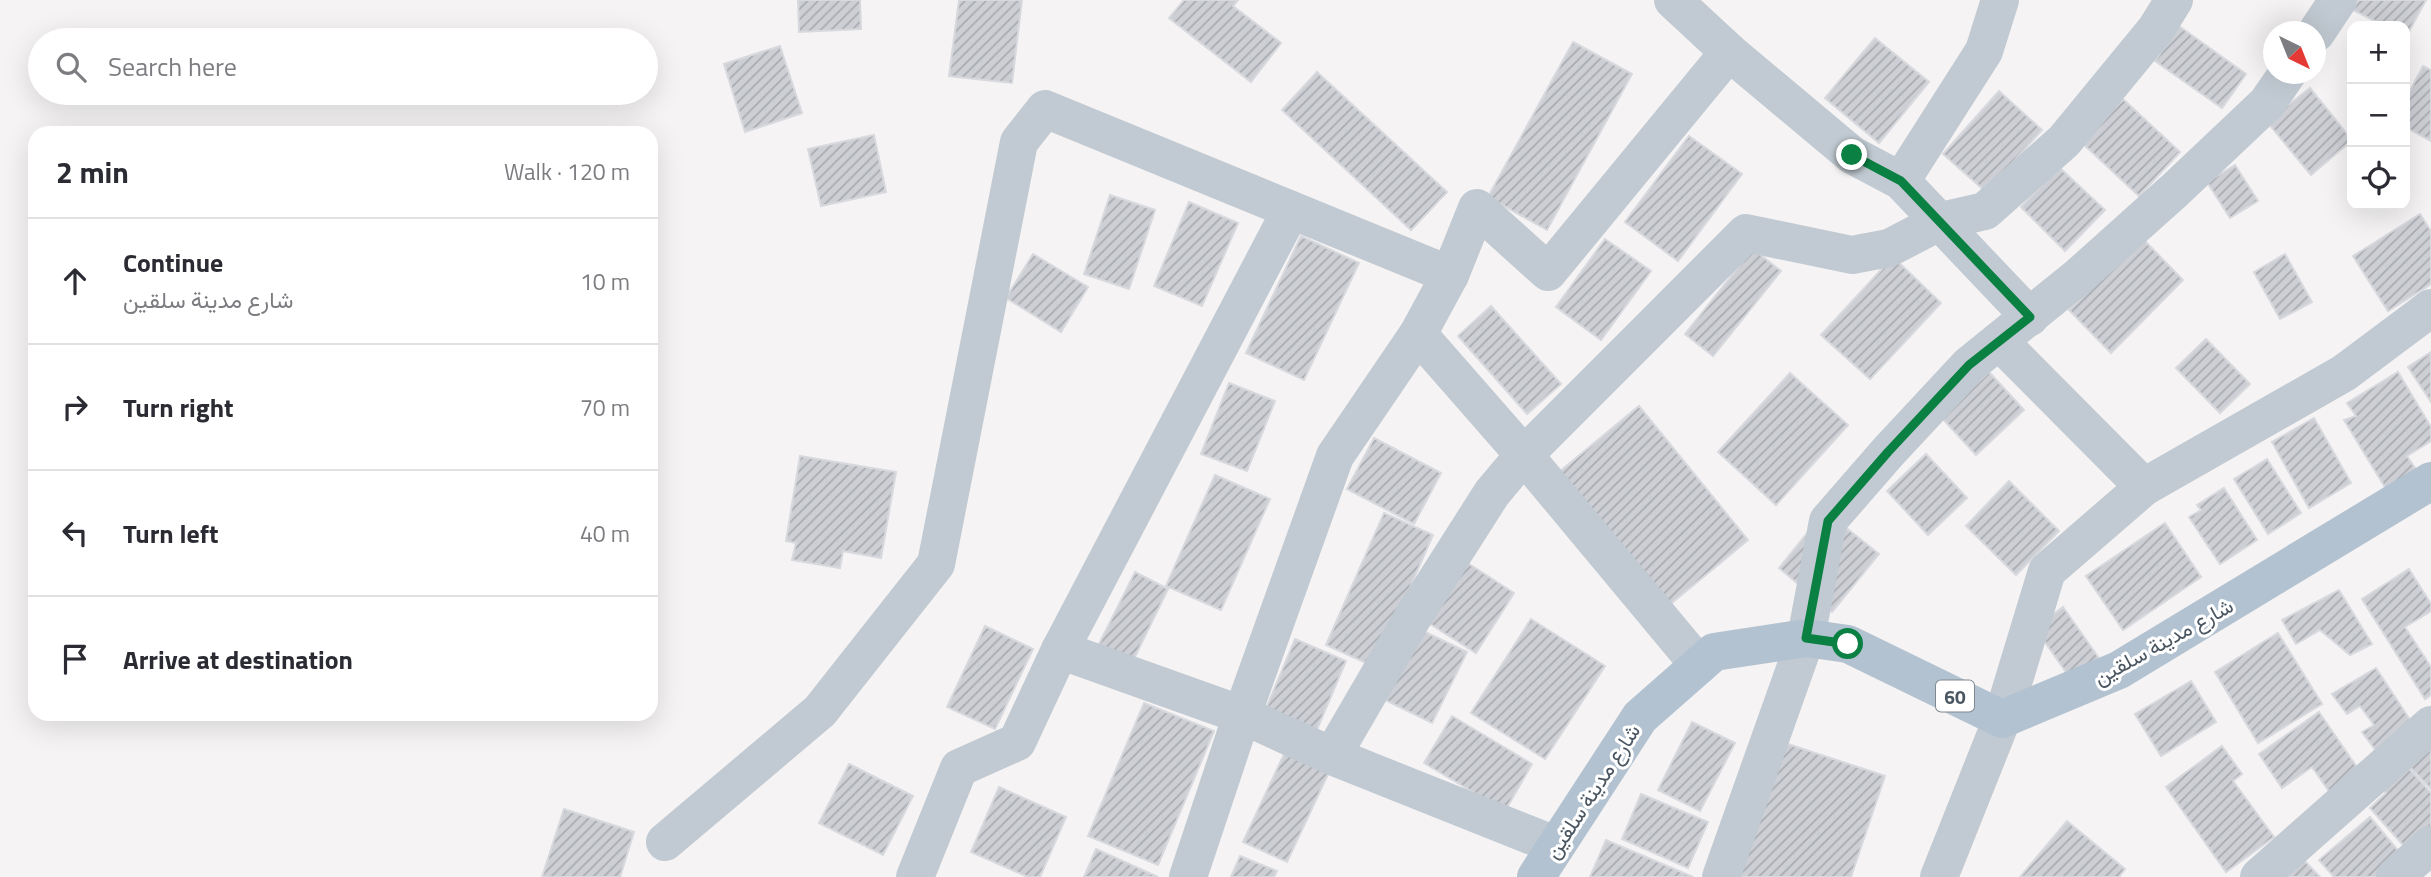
<!DOCTYPE html>
<meta charset="utf-8">
<style>
:root{--surface:#fff;--page:#f2f2f3;--text:#2b2b33;--muted:#7c7c81;--line:#e1e1e2}
body{margin:0;font-family:"Titillium Web",Vazirmatn,sans-serif;background:var(--page);color:var(--text)}
.controls{position:absolute;right:21px;top:21px;display:grid;overflow:hidden;border-radius:14px;box-shadow:0 7px 28px #0002}
.controls button{width:63px;height:63px;display:grid;place-items:center;padding:0;border:0;border-bottom:2px solid var(--line);background:var(--surface);color:var(--text);font:35px sans-serif}
.compass{position:absolute;left:2263px;top:21px;width:63px;height:63px;border-radius:50%;background:var(--surface);box-shadow:0 7px 28px #0002;rotate:137deg}
.stop{position:absolute;width:21px;height:21px;margin:-16px;border:5px solid #0b8043;border-radius:50%;background:#fff}
.stop.end{background:#0b8043;border-color:#fff;box-shadow:0 2px 7px #0008}
.list{margin:0;padding:0;list-style:none}
h2{display:flex;justify-content:space-between;align-items:center;height:91px;margin:0;padding:0 28px;font-size:30px}
h2 small{font-size:23px;font-weight:400;color:var(--muted)}
.list li{display:grid;grid-template-columns:46px 1fr auto;gap:21px;align-items:center;box-sizing:border-box;height:126px;padding:0 28px;border-top:2px solid var(--line)}
.list b{display:block;font-size:26px;white-space:nowrap}
.list p{margin:0;font-size:23px;white-space:nowrap;color:var(--muted)}
.list em{font-size:23px;font-style:normal;color:var(--muted)}
.icon{flex:none;width:38px;height:38px;fill:none;stroke:currentColor;stroke-width:2;stroke-linecap:round;stroke-linejoin:round}
.map{position:relative;flex:none;width:2431px;height:877px;overflow:hidden}
.search{position:absolute;background:var(--surface);box-shadow:0 7px 28px #0002;left:28px;top:28px;width:630px;height:77px;display:flex;align-items:center;gap:18px;box-sizing:border-box;padding:0 24px;border-radius:38px;color:var(--muted);font-size:26px}
.panel{position:absolute;background:var(--surface);box-shadow:0 7px 28px #0002;left:28px;top:126px;width:630px;height:595px;border-radius:21px}
.map>svg:first-child{display:block}
.building{fill:url(#building-hatch);stroke:#d7d9de;stroke-width:2}
.lines{fill:none;stroke-linecap:round;stroke-linejoin:round}
.street{stroke:#c1cad2;stroke-width:38}
.primary{stroke:#b3c2d1;stroke-width:38}
.route{stroke:#0b8043;stroke-width:9}
.labels{text-anchor:middle;dominant-baseline:central;stroke-width:6;stroke-linejoin:round;paint-order:stroke}
.shield{fill:#fff;stroke:#808990;stroke-width:2}
.shield-label{font-size:19px;font-weight:bold;fill:#4a5661}
.street-label{font-size:21px;fill:#4a5661;stroke:#fff}
</style>
<div class="map">
<svg width="2431" height="877" viewBox="0 0 2431 877">
<defs>
<pattern id="building-hatch" width="6" height="6" patternUnits="userSpaceOnUse" patternTransform="scale(1.75)"><rect width="6" height="6" fill="#cdcfd5"/><path d="M-1 1l2-2M0 6l6-6M5 7l2-2" fill="none" stroke="#a8abb0"/></pattern>
</defs>
<rect width="100%" height="100%" fill="#f5f3f3"/>
<g class="building">
<polygon points="798,0 860,0 861,29 799,32"/>
<polygon points="959,0 1022,0 1012,83 949,76"/>
<polygon points="1184,0 1238,0 1233,6 1281,43 1251,82 1169,18"/>
<polygon points="2358,0 2426,0 2406,37 2405,26 2385,26 2353,10"/>
<polygon points="2179,26 2246,74 2222,108 2155,61"/>
<polygon points="1875,38 1929,82 1879,143 1825,98"/>
<polygon points="1573,42 1632,74 1547,230 1488,197"/>
<polygon points="780,46 802,113 745,132 724,64"/>
<polygon points="2423,66 2431,70 2431,141 2405,127 2405,100"/>
<polygon points="1317,72 1447,192 1411,230 1282,110"/>
<polygon points="2310,88 2352,140 2311,175 2267,122"/>
<polygon points="1999,91 2042,130 1986,192 1943,154"/>
<polygon points="2123,99 2180,152 2139,196 2082,143"/>
<polygon points="874,135 886,192 821,206 808,149"/>
<polygon points="1689,136 1742,174 1678,261 1625,222"/>
<polygon points="2235,165 2258,201 2230,218 2207,182"/>
<polygon points="2059,167 2105,210 2065,251 2021,207"/>
<polygon points="1110,195 1155,210 1129,289 1084,274"/>
<polygon points="1189,202 1238,223 1202,306 1154,286"/>
<polygon points="2420,214 2431,231 2431,284 2388,311 2353,256"/>
<polygon points="1301,236 1359,263 1304,380 1246,353"/>
<polygon points="2142,238 2183,280 2111,353 2069,310"/>
<polygon points="1605,239 1651,271 1601,340 1556,307"/>
<polygon points="1753,249 1781,271 1713,356 1685,334"/>
<polygon points="1033,254 1088,287 1061,332 1006,298"/>
<polygon points="2285,254 2312,302 2280,319 2254,272"/>
<polygon points="1893,257 1941,303 1870,379 1821,335"/>
<polygon points="1491,306 1561,384 1527,414 1458,336"/>
<polygon points="2206,339 2250,384 2220,413 2176,368"/>
<polygon points="2431,352 2431,402 2408,367"/>
<polygon points="1989,372 2024,410 1976,455 1941,417"/>
<polygon points="2398,372 2431,427 2431,441 2407,456 2417,471 2386,489 2344,420 2356,416 2347,403"/>
<polygon points="1790,373 1848,425 1776,505 1718,452"/>
<polygon points="1229,383 1275,401 1247,471 1201,454"/>
<polygon points="1639,406 1748,540 1668,606 1558,473"/>
<polygon points="2314,418 2351,483 2309,508 2272,442"/>
<polygon points="1374,438 1441,473 1414,524 1347,489"/>
<polygon points="1926,454 1967,498 1928,535 1887,491"/>
<polygon points="800,456 896,472 881,558 843,551 840,568 792,560 796,543 786,541"/>
<polygon points="2267,459 2301,513 2268,534 2234,479"/>
<polygon points="1215,475 1270,499 1221,610 1166,586"/>
<polygon points="2009,481 2059,531 2016,575 1966,526"/>
<polygon points="2224,488 2257,540 2220,564 2189,517 2201,510 2197,505"/>
<polygon points="1825,511 1879,554 1832,612 1779,568"/>
<polygon points="1384,513 1433,535 1375,667 1326,645"/>
<polygon points="2165,523 2201,577 2123,630 2086,576"/>
<polygon points="1466,562 1514,593 1476,653 1427,622"/>
<polygon points="2409,569 2431,604 2431,611 2405,627 2431,667 2431,695 2425,699 2362,599"/>
<polygon points="1135,572 1168,589 1131,665 1097,648"/>
<polygon points="2339,590 2372,644 2350,655 2320,630 2296,644 2282,620"/>
<polygon points="2063,607 2101,661 2073,682 2035,628"/>
<polygon points="1531,619 1605,666 1545,759 1471,713"/>
<polygon points="985,626 1033,649 995,729 947,707"/>
<polygon points="1421,630 1467,652 1432,723 1385,700"/>
<polygon points="2278,633 2322,704 2258,743 2215,672"/>
<polygon points="1295,639 1346,661 1316,732 1265,711"/>
<polygon points="2376,668 2418,732 2383,760 2362,732 2374,725 2360,706 2347,714 2332,694"/>
<polygon points="2191,681 2216,722 2161,756 2135,714"/>
<polygon points="1144,703 1214,731 1158,865 1088,836"/>
<polygon points="2319,712 2363,776 2333,797 2312,767 2282,788 2259,754"/>
<polygon points="1452,716 1532,764 1505,811 1424,763"/>
<polygon points="1692,722 1735,743 1700,811 1658,790"/>
<polygon points="2431,737 2431,789 2405,762"/>
<polygon points="1779,741 1885,776 1851,877 1734,877"/>
<polygon points="2222,746 2242,774 2233,781 2274,837 2226,872 2166,787"/>
<polygon points="1286,750 1330,770 1287,862 1243,842"/>
<polygon points="849,764 913,796 883,855 819,823"/>
<polygon points="2406,765 2431,793 2431,838 2412,855 2370,808 2386,793 2380,788"/>
<polygon points="999,787 1066,817 1040,877 1028,877 971,852"/>
<polygon points="1641,794 1708,822 1688,868 1622,839"/>
<polygon points="564,809 634,832 620,877 542,877"/>
<polygon points="2370,817 2405,859 2384,877 2334,877 2319,860"/>
<polygon points="2067,821 2125,869 2119,877 2020,877"/>
<polygon points="1606,840 1693,877 1590,877"/>
<polygon points="1096,849 1158,877 1084,877"/>
<polygon points="1240,856 1277,871 1274,877 1231,877"/>
<polygon points="2303,859 2320,877 2284,877"/>
</g>
<g class="lines">
<g class="street">
<polyline points="1673,0 1729,52 1852,155 1901,181 2030,317"/>
<polyline points="2316,33 2338,0"/>
<polyline points="1901,181 1984,51 2000,0"/>
<polyline points="1450,275 1477,208 1548,272 1729,52"/>
<polyline points="1418,334 1524,455 1699,665"/>
<polyline points="1999,341 2144,487"/>
<polyline points="1060,650 1242,715 1332,756 1555,845"/>
<polyline points="1332,756 1413,617 1492,493 1524,455 1746,233 1852,255 1889,248 1941,221 1985,211 2064,141 2156,29 2174,0"/>
<polyline points="665,842 820,711 936,564 1019,142 1045,109 1450,275 1418,334 1335,456 1242,715 1188,877"/>
<polyline points="915,877 959,768 1017,742 1060,650 1291,210"/>
<polyline points="1721,877 1806,638 1828,521 1888,452 1969,365 2079,276 2175,190 2267,103 2287,74"/>
<polyline points="1939,877 2002,719 2047,571 2144,487 2344,373 2431,308"/>
<polyline points="2259,877 2431,725"/>
<polyline points="2395,877 2431,845"/>
</g>
<polyline class="primary" points="1536,877 1640,717 1714,652 1806,638 1848,644 2002,719 2119,670 2431,481"/>
</g>
<g class="lines">
<polyline class="route" points="1848,644 1806,638 1828,521 1888,452 1969,365 2030,317 1901,181 1852,155"/>
</g>
<g class="labels">
<rect class="shield" x="1936" y="680.5" width="38" height="31" rx="5"/>
<g class="shield-label">
<text x="1955" y="696">60</text>
</g>
<g class="street-label">
<text transform="translate(2163 641) rotate(-29)">شارع مدينة سلقين</text>
<text transform="translate(1592 791) rotate(-57)">شارع مدينة سلقين</text>
</g>
</g>
</svg>
<div class="controls">
<button>+</button>
<button>−</button>
<button><svg class="icon" aria-label="locate" viewBox="0 0 24 24"><circle cx="12" cy="12" r="6"/><path d="M12 2v4M12 18v4M2 12h4M18 12h4"/></svg></button>
</div>
<svg class="compass" viewBox="-18 -18 36 36"><path d="M0-13l5 13h-10z" fill="#e53935"/><path d="M0 13l5-13h-10z" fill="#7c7c81"/></svg>
<div class="stop" style="left:1848px;top:644px"></div>
<div class="stop end" style="left:1852px;top:155px"></div>
<div class="search"><svg class="icon" aria-label="search" viewBox="0 0 24 24"><circle cx="10" cy="10" r="6"/><path d="M15 15l6 6"/></svg>Search here</div>
<section class="panel">
<h2>2 min<small>Walk · 120 m</small></h2>
<ul class="list">
<li><svg class="icon" aria-label="ahead" viewBox="0 0 24 24"><path d="M12 20V5M6 11l6-6 6 6"/></svg><div><b>Continue</b><p>شارع مدينة سلقين</p></div><em>10 m</em></li>
<li><svg class="icon" aria-label="right" viewBox="0 0 24 24"><path d="M7 20v-9h11M14 6l5 5-5 5"/></svg><div><b>Turn right</b></div><em>70 m</em></li>
<li><svg class="icon" aria-label="left" viewBox="0 0 24 24"><path d="M17 20v-9H6M10 6l-5 5 5 5"/></svg><div><b>Turn left</b></div><em>40 m</em></li>
<li><svg class="icon" aria-label="arrive" viewBox="0 0 24 24"><path d="M6 21V4h12l-3 4 3 4H6"/></svg><div><b>Arrive at destination</b></div></li>
</ul>
</section>
</div>
